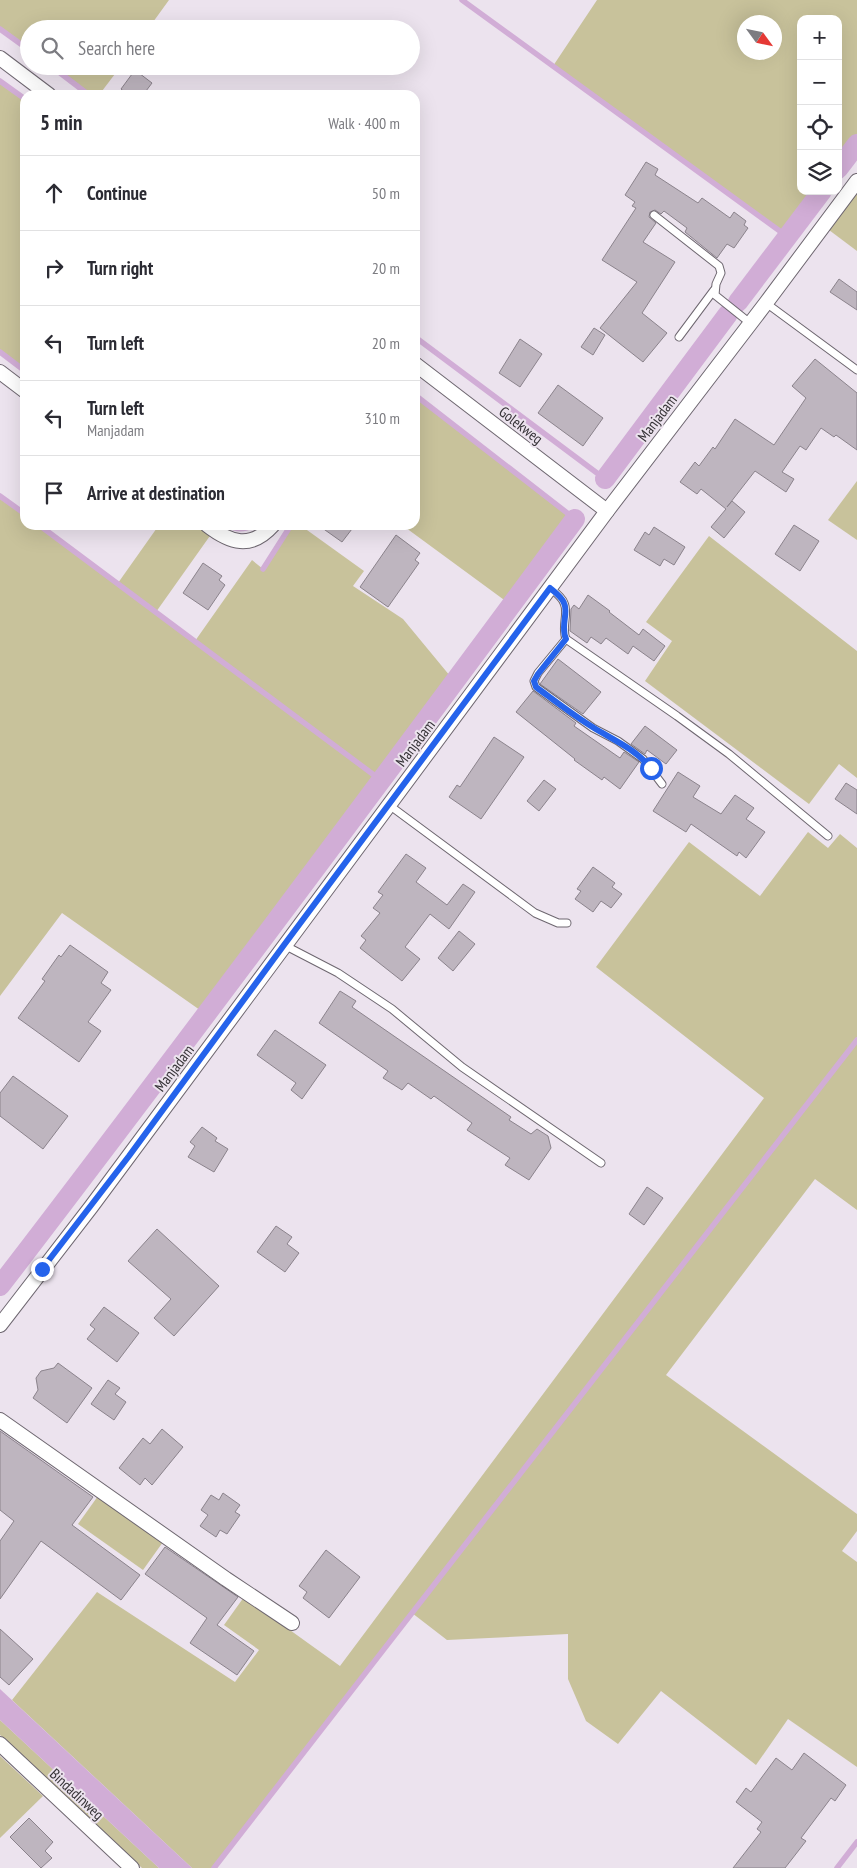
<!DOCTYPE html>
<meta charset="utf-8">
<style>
:root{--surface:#fff;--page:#f7f7f7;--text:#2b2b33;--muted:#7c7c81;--line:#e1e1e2}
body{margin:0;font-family:"PT Sans Narrow",sans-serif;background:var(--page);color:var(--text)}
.controls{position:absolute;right:15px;top:15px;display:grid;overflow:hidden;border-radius:10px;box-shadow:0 5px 20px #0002}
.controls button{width:45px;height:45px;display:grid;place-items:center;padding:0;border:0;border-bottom:1px solid var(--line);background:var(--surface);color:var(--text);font:25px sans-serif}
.compass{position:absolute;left:737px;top:15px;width:45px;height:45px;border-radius:50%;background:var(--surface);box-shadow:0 5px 20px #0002;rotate:123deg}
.stop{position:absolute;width:15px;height:15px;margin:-11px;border:4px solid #2563eb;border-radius:50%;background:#fff}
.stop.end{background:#2563eb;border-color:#fff;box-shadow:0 1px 5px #0008}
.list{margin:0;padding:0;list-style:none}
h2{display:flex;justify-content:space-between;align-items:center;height:65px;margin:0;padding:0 20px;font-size:21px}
h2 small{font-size:16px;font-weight:400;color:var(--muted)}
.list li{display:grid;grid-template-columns:32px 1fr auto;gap:15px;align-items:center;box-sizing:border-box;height:75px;padding:0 20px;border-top:1px solid var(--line)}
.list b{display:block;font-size:19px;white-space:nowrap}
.list p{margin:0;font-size:16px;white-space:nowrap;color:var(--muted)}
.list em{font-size:16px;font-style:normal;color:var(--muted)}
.icon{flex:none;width:28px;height:28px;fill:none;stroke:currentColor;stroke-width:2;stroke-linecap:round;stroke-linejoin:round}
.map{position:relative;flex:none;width:857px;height:1868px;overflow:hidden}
.search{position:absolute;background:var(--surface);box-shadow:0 5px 20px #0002;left:20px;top:20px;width:400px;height:55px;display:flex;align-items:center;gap:12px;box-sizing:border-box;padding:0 18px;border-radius:28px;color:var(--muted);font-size:19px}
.panel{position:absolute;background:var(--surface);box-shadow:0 5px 20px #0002;left:20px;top:90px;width:400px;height:440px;border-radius:15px}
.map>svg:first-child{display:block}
.green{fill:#c8c29b;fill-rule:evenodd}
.water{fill:#d1add6}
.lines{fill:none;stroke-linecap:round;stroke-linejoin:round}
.stream{stroke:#d1add6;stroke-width:5.5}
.canal{stroke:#d1add6;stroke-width:20}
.building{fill:#beb5bf;stroke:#8b838c}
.lane-casing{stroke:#6e6770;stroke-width:9}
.street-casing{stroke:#6e6770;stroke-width:16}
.lane{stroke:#fff;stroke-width:7}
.street{stroke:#fff;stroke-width:14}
.route{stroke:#2563eb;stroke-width:6}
.labels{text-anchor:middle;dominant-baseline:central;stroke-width:4;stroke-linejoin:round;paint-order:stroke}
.street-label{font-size:15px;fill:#353236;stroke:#ece3ee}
</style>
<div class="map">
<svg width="857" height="1868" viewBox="0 0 857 1868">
<rect width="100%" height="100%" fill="#ece3ee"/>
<g class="green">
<polygon points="0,0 169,0 148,29 29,29 29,50 0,29"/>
<path d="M597 0H857V144L838 169V19H801V191H822L788 237 553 66ZM744 22H774V52H744Z"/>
<polygon points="51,66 121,66 99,95 89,95"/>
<polygon points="0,81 25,99 25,371 0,352"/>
<polygon points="857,193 857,251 829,230"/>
<polygon points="415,395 575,519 511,605 402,525 415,525"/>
<polygon points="857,481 857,540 828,520"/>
<polygon points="0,496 25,514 25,525 39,525 118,583 159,525 201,525 212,533 156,612 195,641 252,560 263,569 291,525 300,525 364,571 353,586 403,619 455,682 207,1015 62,913 0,996"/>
<polygon points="709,536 857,651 857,778 839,764 809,804 645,681 672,641 646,622"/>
<polygon points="808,832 828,848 840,834 857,848 857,1210 815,1179 666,1375 857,1514 857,1531 842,1551 857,1562 857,1767 788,1719 756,1765 661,1691 618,1744 586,1721 568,1679 568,1634 447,1640 412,1613 214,1868 192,1868 12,1700 97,1592 235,1682 259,1650 224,1625 244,1597 340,1666 764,1098 596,967 689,842 760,896"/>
<polygon points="98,1496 163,1542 143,1570 78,1524"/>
<polygon points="0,1720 159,1868 142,1868 0,1735"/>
<polygon points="0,1756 43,1796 0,1838"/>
</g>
<polygon class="water" points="0,1689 192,1868 159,1868 0,1720"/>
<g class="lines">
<g class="stream">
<polyline points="462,0 788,237"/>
<polyline points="0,29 29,50"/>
<polyline points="51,66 89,95"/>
<polyline points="0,81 25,99"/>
<polyline points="415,337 605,479"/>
<polyline points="0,352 25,371"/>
<polyline points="415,395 575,519"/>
<polyline points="0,496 25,514"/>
<polyline points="39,525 382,781"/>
<path d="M229 525C237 531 246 529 254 525"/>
<polyline points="263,569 291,525"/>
<polyline points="214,1868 857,1040"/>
<polyline points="837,1868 857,1842"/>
</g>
<g class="canal">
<polyline points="838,169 857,144"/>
<polyline points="738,302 822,191"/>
<polyline points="605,479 728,314"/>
<path d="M0 1286C195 1032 385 776 575 519"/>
</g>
</g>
<g class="building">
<polygon points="135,70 152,83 143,95 128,95 121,89"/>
<polygon points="646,162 658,169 655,175 698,203 702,198 730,218 734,212 746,221 744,225 748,228 734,248 727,244 717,258 685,232 687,228 664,211 661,214 655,210 650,212 649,217 656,223 643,242 675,262 642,313 667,333 643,362 600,328 637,282 602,260 636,208 632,206 635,202 625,195"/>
<polygon points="839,279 857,292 857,310 830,292"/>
<polygon points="594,328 605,335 593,355 581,347"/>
<polygon points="520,339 542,354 520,387 499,373"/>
<polygon points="815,359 857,393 857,450 836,435 834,437 821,428 806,450 800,446 782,472 794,479 786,492 755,471 727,507 732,501 745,512 724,538 711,527 726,509 701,489 697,494 680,482 695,462 699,466 713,447 715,449 735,419 774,445 806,398 792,386"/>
<polygon points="558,385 603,418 583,446 538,413"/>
<polygon points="318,525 355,525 342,542"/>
<polygon points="794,525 819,541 800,571 775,554"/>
<polygon points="654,527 685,547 674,565 664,559 660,566 634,550 645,532 649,535"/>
<polygon points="396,535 420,553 415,560 419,563 388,607 360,587"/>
<polygon points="203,563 222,576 219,580 225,585 208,610 183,593"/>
<polygon points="588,595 610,611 609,612 639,635 643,629 665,646 654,661 633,646 628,654 606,638 601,644 591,637 587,643 570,631 571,609 574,605 579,609"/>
<polygon points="558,659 601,692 583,714 540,684"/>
<polygon points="533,691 576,723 574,726 620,758 624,752 639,762 620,789 604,777 602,780 574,760 575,759 516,712"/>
<polygon points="645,726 677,750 666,764 647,750 645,754 631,744"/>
<polygon points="494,737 524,757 481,819 449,797 457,785 460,787"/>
<polygon points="678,772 700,786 693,797 721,814 735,795 754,808 746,819 765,832 746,858 739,852 737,856 691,824 686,832 653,811"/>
<polygon points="544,780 556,789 539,811 527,801"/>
<polygon points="846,783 857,790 857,814 835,799"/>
<polygon points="406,854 426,868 416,882 447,905 463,884 475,892 449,929 430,914 405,947 420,959 402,981 360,948 366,940 361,936 380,913 373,908 383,895 378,892"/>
<polygon points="593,867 615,883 612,887 622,894 611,908 601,901 593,912 575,899 581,891 577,889"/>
<polygon points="459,931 475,944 453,971 438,958"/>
<polygon points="70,945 108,972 101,983 111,990 88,1022 101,1031 79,1062 18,1018 45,981 42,979 59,955 61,957"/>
<polygon points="340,991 356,1001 352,1007 511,1117 509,1120 531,1134 537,1129 548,1136 551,1148 529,1180 505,1165 510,1158 467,1130 472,1123 434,1096 431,1099 408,1083 402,1090 383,1078 388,1071 319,1023"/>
<polygon points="275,1030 326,1065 302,1099 291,1090 296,1083 257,1055"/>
<polygon points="13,1076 68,1116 43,1149 0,1116 0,1093"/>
<polygon points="202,1127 217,1138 215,1141 228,1149 214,1172 188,1157 195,1146 190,1142"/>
<polygon points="647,1187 663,1198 644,1225 629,1214"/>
<polygon points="276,1226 292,1237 287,1244 299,1253 285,1272 257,1252"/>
<polygon points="157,1229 219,1286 174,1336 154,1318 171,1299 128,1261"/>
<polygon points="104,1307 139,1333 117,1362 87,1339 95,1329 90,1325"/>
<polygon points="58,1363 92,1388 67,1423 33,1398 38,1390 36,1378 41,1371 54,1368"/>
<polygon points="108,1380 120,1388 115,1394 126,1402 114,1420 91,1404"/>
<polygon points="162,1429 183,1447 152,1485 145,1478 140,1485 119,1468 143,1438 150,1444"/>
<polygon points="0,1431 93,1497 72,1525 140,1575 121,1600 41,1541 0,1599 0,1541 14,1521 0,1510"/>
<polygon points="223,1493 240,1505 235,1512 240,1515 227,1534 220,1530 216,1537 200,1526 208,1515 201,1510 211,1495 219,1500"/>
<polygon points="165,1547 238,1597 217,1625 254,1651 237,1675 190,1643 207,1618 145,1574"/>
<polygon points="326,1550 360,1577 329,1618 303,1598 307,1592 299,1586"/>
<polygon points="0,1629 33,1659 9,1685 0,1677"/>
<polygon points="804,1753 846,1785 835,1801 831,1798 801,1838 806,1841 785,1868 733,1868 761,1832 757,1829 762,1822 736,1802 746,1788 751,1792 776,1758 792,1770"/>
<polygon points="29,1818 53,1842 45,1851 52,1858 41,1868 10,1837"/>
</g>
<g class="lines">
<defs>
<g id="lane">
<polyline points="654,215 719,266 721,273 716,284 715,295 750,323"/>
<polyline points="766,303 857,370"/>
<polyline points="679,337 714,290"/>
<path d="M550 588C555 592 562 597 564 603 569 613 561 627 566 639L677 716 729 754 828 836"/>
<polyline points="566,639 538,673 534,681 536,687 593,728 618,741 643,759 662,784"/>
<polyline points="389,805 535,913 558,923 567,923"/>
<polyline points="284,945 338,973 392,1009 462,1067 601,1163"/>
</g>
<g id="street">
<polyline points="0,58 49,95"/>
<polyline points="415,364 607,511"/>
<polyline points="0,372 25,391"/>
<path d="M207 525C230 543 251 550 273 525"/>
<polyline points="0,1325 91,1207 607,511 766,303 857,181"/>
<polyline points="0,1420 226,1579 292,1623"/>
<polyline points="0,1744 132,1868"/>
</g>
</defs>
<use href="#lane" class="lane-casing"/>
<use href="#street" class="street-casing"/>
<use href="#lane" class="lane"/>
<use href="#street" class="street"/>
</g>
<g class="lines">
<path class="route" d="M42 1269 129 1156 284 945 550 588C555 592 562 597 564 603 569 612 560 626 566 639L538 674 534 681 536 687C555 701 574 716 594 728 614 740 635 749 651 768"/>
</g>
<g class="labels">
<g class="street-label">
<text transform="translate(657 418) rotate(-53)">Manjadam</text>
<text transform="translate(521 425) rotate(38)">Golekweg</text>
<text transform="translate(415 743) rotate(-53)">Manjadam</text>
<text transform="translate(174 1068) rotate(-53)">Manjadam</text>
<text transform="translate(77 1794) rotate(43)">Bindadinweg</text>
</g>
</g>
</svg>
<div class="controls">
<button>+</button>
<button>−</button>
<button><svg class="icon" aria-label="locate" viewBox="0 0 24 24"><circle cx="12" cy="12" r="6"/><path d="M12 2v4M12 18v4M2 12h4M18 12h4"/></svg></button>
<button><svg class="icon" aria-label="layers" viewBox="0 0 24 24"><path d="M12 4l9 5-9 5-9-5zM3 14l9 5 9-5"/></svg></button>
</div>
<svg class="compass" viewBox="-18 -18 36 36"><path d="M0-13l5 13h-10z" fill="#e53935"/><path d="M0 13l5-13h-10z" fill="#7c7c81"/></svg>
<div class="stop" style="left:651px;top:768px"></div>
<div class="stop end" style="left:42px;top:1269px"></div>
<div class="search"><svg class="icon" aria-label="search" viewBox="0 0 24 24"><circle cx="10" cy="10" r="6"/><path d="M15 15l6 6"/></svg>Search here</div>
<section class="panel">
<h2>5 min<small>Walk · 400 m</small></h2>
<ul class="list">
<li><svg class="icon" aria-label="ahead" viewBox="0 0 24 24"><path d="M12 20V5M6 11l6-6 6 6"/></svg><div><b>Continue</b></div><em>50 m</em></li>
<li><svg class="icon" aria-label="right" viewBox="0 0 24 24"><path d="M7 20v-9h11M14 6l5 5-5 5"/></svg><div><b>Turn right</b></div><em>20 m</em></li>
<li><svg class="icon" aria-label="left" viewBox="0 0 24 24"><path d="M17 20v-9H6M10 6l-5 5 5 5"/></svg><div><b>Turn left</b></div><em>20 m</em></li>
<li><svg class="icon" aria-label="left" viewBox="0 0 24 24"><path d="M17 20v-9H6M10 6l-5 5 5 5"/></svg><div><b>Turn left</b><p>Manjadam</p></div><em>310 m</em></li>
<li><svg class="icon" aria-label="arrive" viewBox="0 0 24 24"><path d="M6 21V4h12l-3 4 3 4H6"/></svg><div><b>Arrive at destination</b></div></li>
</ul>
</section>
</div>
